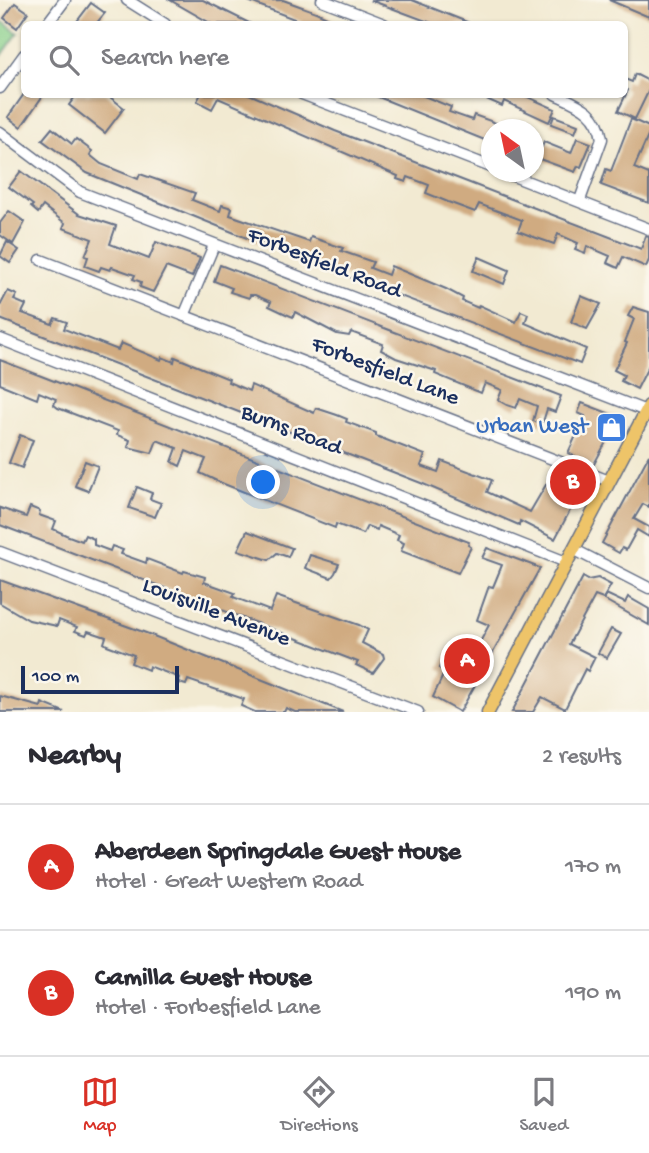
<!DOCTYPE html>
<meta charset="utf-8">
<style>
:root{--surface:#fff;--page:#f2f2f3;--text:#2b2b33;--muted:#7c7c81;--line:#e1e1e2;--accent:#d93025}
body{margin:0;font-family:"Gochi Hand",sans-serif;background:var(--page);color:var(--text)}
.compass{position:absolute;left:481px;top:119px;width:63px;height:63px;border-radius:50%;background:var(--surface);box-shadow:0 2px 5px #0004;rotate:327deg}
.scale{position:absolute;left:21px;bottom:18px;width:158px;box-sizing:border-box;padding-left:7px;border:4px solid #1b2f5e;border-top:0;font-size:19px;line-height:24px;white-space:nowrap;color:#1b2f5e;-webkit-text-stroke:5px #fbf7ec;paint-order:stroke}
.you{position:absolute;left:264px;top:483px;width:24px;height:24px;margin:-18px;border:5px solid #fff;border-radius:50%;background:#1a73e8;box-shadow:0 0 0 10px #1a73e833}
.badge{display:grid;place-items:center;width:46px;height:46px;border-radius:50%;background:var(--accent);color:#fff;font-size:23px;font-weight:700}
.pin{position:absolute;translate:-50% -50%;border:4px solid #fff;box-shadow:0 2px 7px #0006}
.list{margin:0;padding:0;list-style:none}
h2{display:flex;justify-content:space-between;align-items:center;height:91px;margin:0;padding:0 28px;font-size:30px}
h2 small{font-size:23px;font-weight:400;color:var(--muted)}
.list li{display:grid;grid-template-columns:46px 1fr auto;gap:21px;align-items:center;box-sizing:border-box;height:126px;padding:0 28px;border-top:2px solid var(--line)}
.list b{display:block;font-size:26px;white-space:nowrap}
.list p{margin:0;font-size:23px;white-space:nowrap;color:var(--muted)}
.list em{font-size:23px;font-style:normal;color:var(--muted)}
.icon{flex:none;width:38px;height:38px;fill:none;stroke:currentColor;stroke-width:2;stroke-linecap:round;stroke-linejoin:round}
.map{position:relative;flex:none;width:649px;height:712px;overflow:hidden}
.search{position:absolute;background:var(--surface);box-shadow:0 2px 5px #0004;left:21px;right:21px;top:21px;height:77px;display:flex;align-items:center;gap:18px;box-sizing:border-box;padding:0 24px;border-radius:10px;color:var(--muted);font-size:26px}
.sheet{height:343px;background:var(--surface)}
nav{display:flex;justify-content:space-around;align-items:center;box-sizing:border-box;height:98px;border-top:2px solid var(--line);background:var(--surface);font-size:19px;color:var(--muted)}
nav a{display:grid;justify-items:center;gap:4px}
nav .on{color:var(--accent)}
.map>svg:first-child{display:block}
.green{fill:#88cf8a;stroke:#527f74;stroke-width:2}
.building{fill:#d0ab81}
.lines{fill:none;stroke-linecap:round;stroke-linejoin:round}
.minor-casing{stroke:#667087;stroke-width:13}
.major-casing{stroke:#667087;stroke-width:15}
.minor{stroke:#fff;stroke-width:10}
.major{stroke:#eec469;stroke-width:12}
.labels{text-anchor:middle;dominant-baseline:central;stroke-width:5;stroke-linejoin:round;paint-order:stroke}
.street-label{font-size:23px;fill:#1b2f5e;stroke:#fbf7ec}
.shop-label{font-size:23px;fill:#366cbe;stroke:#fbf7ec;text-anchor:end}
</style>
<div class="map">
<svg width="649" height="712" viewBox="0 0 649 712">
<rect width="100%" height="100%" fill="#fbf7ec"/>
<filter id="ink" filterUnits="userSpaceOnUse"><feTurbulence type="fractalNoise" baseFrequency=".0143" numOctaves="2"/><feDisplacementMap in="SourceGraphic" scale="14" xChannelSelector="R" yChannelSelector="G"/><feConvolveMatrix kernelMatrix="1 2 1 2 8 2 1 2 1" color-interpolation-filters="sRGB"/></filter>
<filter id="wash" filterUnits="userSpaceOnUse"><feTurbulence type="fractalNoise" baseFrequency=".00686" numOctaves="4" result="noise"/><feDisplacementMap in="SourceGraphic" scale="28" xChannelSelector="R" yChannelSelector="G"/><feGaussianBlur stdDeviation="1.57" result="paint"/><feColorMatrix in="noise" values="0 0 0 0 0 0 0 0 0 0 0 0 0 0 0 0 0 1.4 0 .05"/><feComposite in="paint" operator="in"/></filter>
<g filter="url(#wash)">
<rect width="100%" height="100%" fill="#f2ead2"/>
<polygon class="green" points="0,20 18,33 0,58"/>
<g id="blocks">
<g class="building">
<polygon points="170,0 203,0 251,24 212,24"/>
<polygon points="283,0 316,12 342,24 301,24 302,22 248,1"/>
<polygon points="370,0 412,0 472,24 434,24"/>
<polygon points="609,0 649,0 649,17"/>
<polygon points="15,3 28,12 17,28 4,18"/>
<polygon points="91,3 105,13 96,24 75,24"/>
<polygon points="635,74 649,81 649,90 635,119 618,111 628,90 625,88 625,79 632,82"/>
<polygon points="24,94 44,94 21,127 8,117"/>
<polygon points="77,94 106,94 124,108 105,133 69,105"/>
<polygon points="201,94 249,94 335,131 641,249 646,236 649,237 649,260 646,267 623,257 618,268 607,263 610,256 587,246 585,253 575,249 578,243 558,234 554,244 531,236 518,231 522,220 479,204 475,212 448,202 426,193 429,185 408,177 406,182 397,179 398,176 218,98 212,109 197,101"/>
<polygon points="371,94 419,94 451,107 449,112 472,120 474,115 496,123 492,130 492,143"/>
<polygon points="475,94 521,94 555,109 549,122 504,101 502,106"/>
<polygon points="554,116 578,125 575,133 551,124"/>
<polygon points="631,119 649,127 649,134 634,168 649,174 649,203 601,185 606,169 611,171"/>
<polygon points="52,128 72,144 76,139 92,151 90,155 101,164 138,179 140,174 195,193 192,200 220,211 222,205 232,208 230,215 309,242 311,237 343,248 341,251 373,262 370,268 388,275 391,266 446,289 463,298 462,301 478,308 479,305 516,322 521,311 528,314 525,323 586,349 580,364 247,238 87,173 42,140"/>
<polygon points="577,138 591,143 581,167 578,166 575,172 534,157 534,144 542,147 544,142 571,153"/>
<polygon points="21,171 79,214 116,226 110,244 149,259 156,242 200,258 192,277 166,267 153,292 140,287 141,282 133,279 135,275 112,267 110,270 101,267 99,271 85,266 88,257 85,256 92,239 63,228 65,223 43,206 38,213 31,207 33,205 9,187"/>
<polygon points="9,211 25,222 13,244 0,235 0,223"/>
<polygon points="7,242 19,250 10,263 0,256"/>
<polygon points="479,257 509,270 504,284 473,271"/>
<polygon points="220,265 561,396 555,412 547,409 542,425 533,421 537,406 520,399 516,408 507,405 498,400 502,390 485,383 481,393 435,374 436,371 396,358 381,350 383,344 351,332 349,336 337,334 295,312 293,317 286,314 269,306 271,302 255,295 250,295 249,298 230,292 232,288 214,281"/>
<polygon points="8,291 17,295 14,300 26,305 22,313 52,324 55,318 67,322 64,329 118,350 121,343 161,360 162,357 174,362 175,357 229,379 228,382 249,391 251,385 314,413 316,408 337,415 347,419 346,422 376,433 376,436 425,455 421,466 438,472 442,461 492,480 487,492 530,512 547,483 552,485 560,471 586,480 555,539 520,521 519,525 421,483 0,319 0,306"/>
<polygon points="581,296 601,304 587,329 571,322"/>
<polygon points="633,307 649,312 649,365 637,389 621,381 624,375 614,370 627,343 625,342 634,319 628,316"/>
<polygon points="0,360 469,542 468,545 471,547 458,573 401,551 404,543 397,540 399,535 378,526 377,530 367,526 363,534 336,524 335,528 219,482 200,473 206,459 186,451 180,466 172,462 177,448 157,440 152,453 128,447 130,440 117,435 118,431 58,408 54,405 56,399 39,392 37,399 0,384"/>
<polygon points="582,403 616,416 618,420 593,466 568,453 585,416 578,413"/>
<polygon points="20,435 33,440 22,468 9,463"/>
<polygon points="649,455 649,507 643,504 634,519 649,527 649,537 637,530 626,550 622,548 619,553 602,543"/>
<polygon points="85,461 98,466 88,491 75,486"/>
<polygon points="137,487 152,493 150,499 161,503 155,517 129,508"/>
<polygon points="30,507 40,511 39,515 56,521 53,529 66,535 82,541 85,535 94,539 94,545 110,551 112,546 123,550 121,554 146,563 147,559 183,573 184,571 205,577 204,582 235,593 233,597 270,611 276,596 359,625 368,630 362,643 383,654 384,658 373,673 356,665 358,662 0,525 0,508 26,517"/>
<polygon points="247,531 292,548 288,557 277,553 269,560 238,550"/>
<polygon points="487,548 540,568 460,712 433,697 445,671 439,668 448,651 455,655 462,638 479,644 489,625 477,620 489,586 493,587 502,565 482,558"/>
<polygon points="310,555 339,564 335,573 331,578 305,568"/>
<polygon points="583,577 588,580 598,578 611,585 603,599 595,596 569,644 595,657 588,671 585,669 565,709 542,697 533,712 512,712"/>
<polygon points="0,580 146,633 343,712 295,712 286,708 284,712 255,712 241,706 244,699 188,680 186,685 179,683 180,678 149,666 148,670 131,663 134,655 107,645 104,643 106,637 88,631 86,635 75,631 77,627 59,620 57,626 29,620 0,603"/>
<polygon points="606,594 625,603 628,597 649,609 649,625 603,599"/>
<polygon points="611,629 621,634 607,658 598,653"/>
<polygon points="0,696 41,707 42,703 64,712 0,712"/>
</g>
</g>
</g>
<g filter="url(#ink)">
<use href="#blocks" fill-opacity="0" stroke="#667087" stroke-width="2"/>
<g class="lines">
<defs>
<g id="minor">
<polyline points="127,0 165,24"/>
<polyline points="322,0 384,24"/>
<polyline points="47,24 65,0"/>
<polyline points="0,88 24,55"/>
<polyline points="302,94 491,167"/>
<path d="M555 94C579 105 598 111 602 139L580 200"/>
<polyline points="0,132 80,192 646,411"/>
<polyline points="503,172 649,229"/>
<polyline points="41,260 609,481"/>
<polyline points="184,316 214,245"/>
<polyline points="0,339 566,562"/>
<polyline points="573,549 649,588"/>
<polyline points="0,552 418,712"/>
</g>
<polyline id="major" points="488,712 649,406"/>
</defs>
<use href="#minor" class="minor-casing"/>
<use href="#major" class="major-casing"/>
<use href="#minor" class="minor"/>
<use href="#major" class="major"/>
</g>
</g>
<defs>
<symbol id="shop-square" viewBox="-11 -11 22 22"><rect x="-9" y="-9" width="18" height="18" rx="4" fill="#3f7fe0" stroke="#fbf7ec"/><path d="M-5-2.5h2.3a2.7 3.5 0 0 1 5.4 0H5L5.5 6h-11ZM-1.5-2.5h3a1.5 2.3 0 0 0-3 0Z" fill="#fff"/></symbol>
</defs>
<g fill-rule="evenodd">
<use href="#shop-square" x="594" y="410" width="35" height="35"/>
</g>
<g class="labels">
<g class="street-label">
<text transform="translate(324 264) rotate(21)">Forbesfield Road</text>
<text transform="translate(385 372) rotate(21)">Forbesfield Lane</text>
<text transform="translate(291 431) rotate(21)">Burns Road</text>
<text transform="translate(216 613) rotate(21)">Louisville Avenue</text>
</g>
<g class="shop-label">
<text x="588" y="427">Urban West</text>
</g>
</g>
</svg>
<svg class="compass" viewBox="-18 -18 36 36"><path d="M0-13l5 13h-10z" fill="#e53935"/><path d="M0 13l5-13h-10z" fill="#7c7c81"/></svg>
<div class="scale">100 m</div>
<div class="you"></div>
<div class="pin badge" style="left:467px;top:661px">A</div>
<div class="pin badge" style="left:573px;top:482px">B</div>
<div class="search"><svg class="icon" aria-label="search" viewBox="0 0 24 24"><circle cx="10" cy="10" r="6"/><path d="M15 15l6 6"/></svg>Search here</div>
</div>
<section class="sheet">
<h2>Nearby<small>2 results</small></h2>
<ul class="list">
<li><span class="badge">A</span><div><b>Aberdeen Springdale Guest House</b><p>Hotel · Great Western Road</p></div><em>170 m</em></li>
<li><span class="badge">B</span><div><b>Camilla Guest House</b><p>Hotel · Forbesfield Lane</p></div><em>190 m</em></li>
</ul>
</section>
<nav>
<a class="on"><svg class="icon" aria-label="map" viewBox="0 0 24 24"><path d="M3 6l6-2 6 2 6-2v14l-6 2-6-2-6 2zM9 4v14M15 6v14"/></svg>Map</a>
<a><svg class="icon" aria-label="directions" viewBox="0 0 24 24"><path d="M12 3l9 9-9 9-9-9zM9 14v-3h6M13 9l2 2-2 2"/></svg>Directions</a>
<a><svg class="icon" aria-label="saved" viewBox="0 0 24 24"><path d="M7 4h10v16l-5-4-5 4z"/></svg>Saved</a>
</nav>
